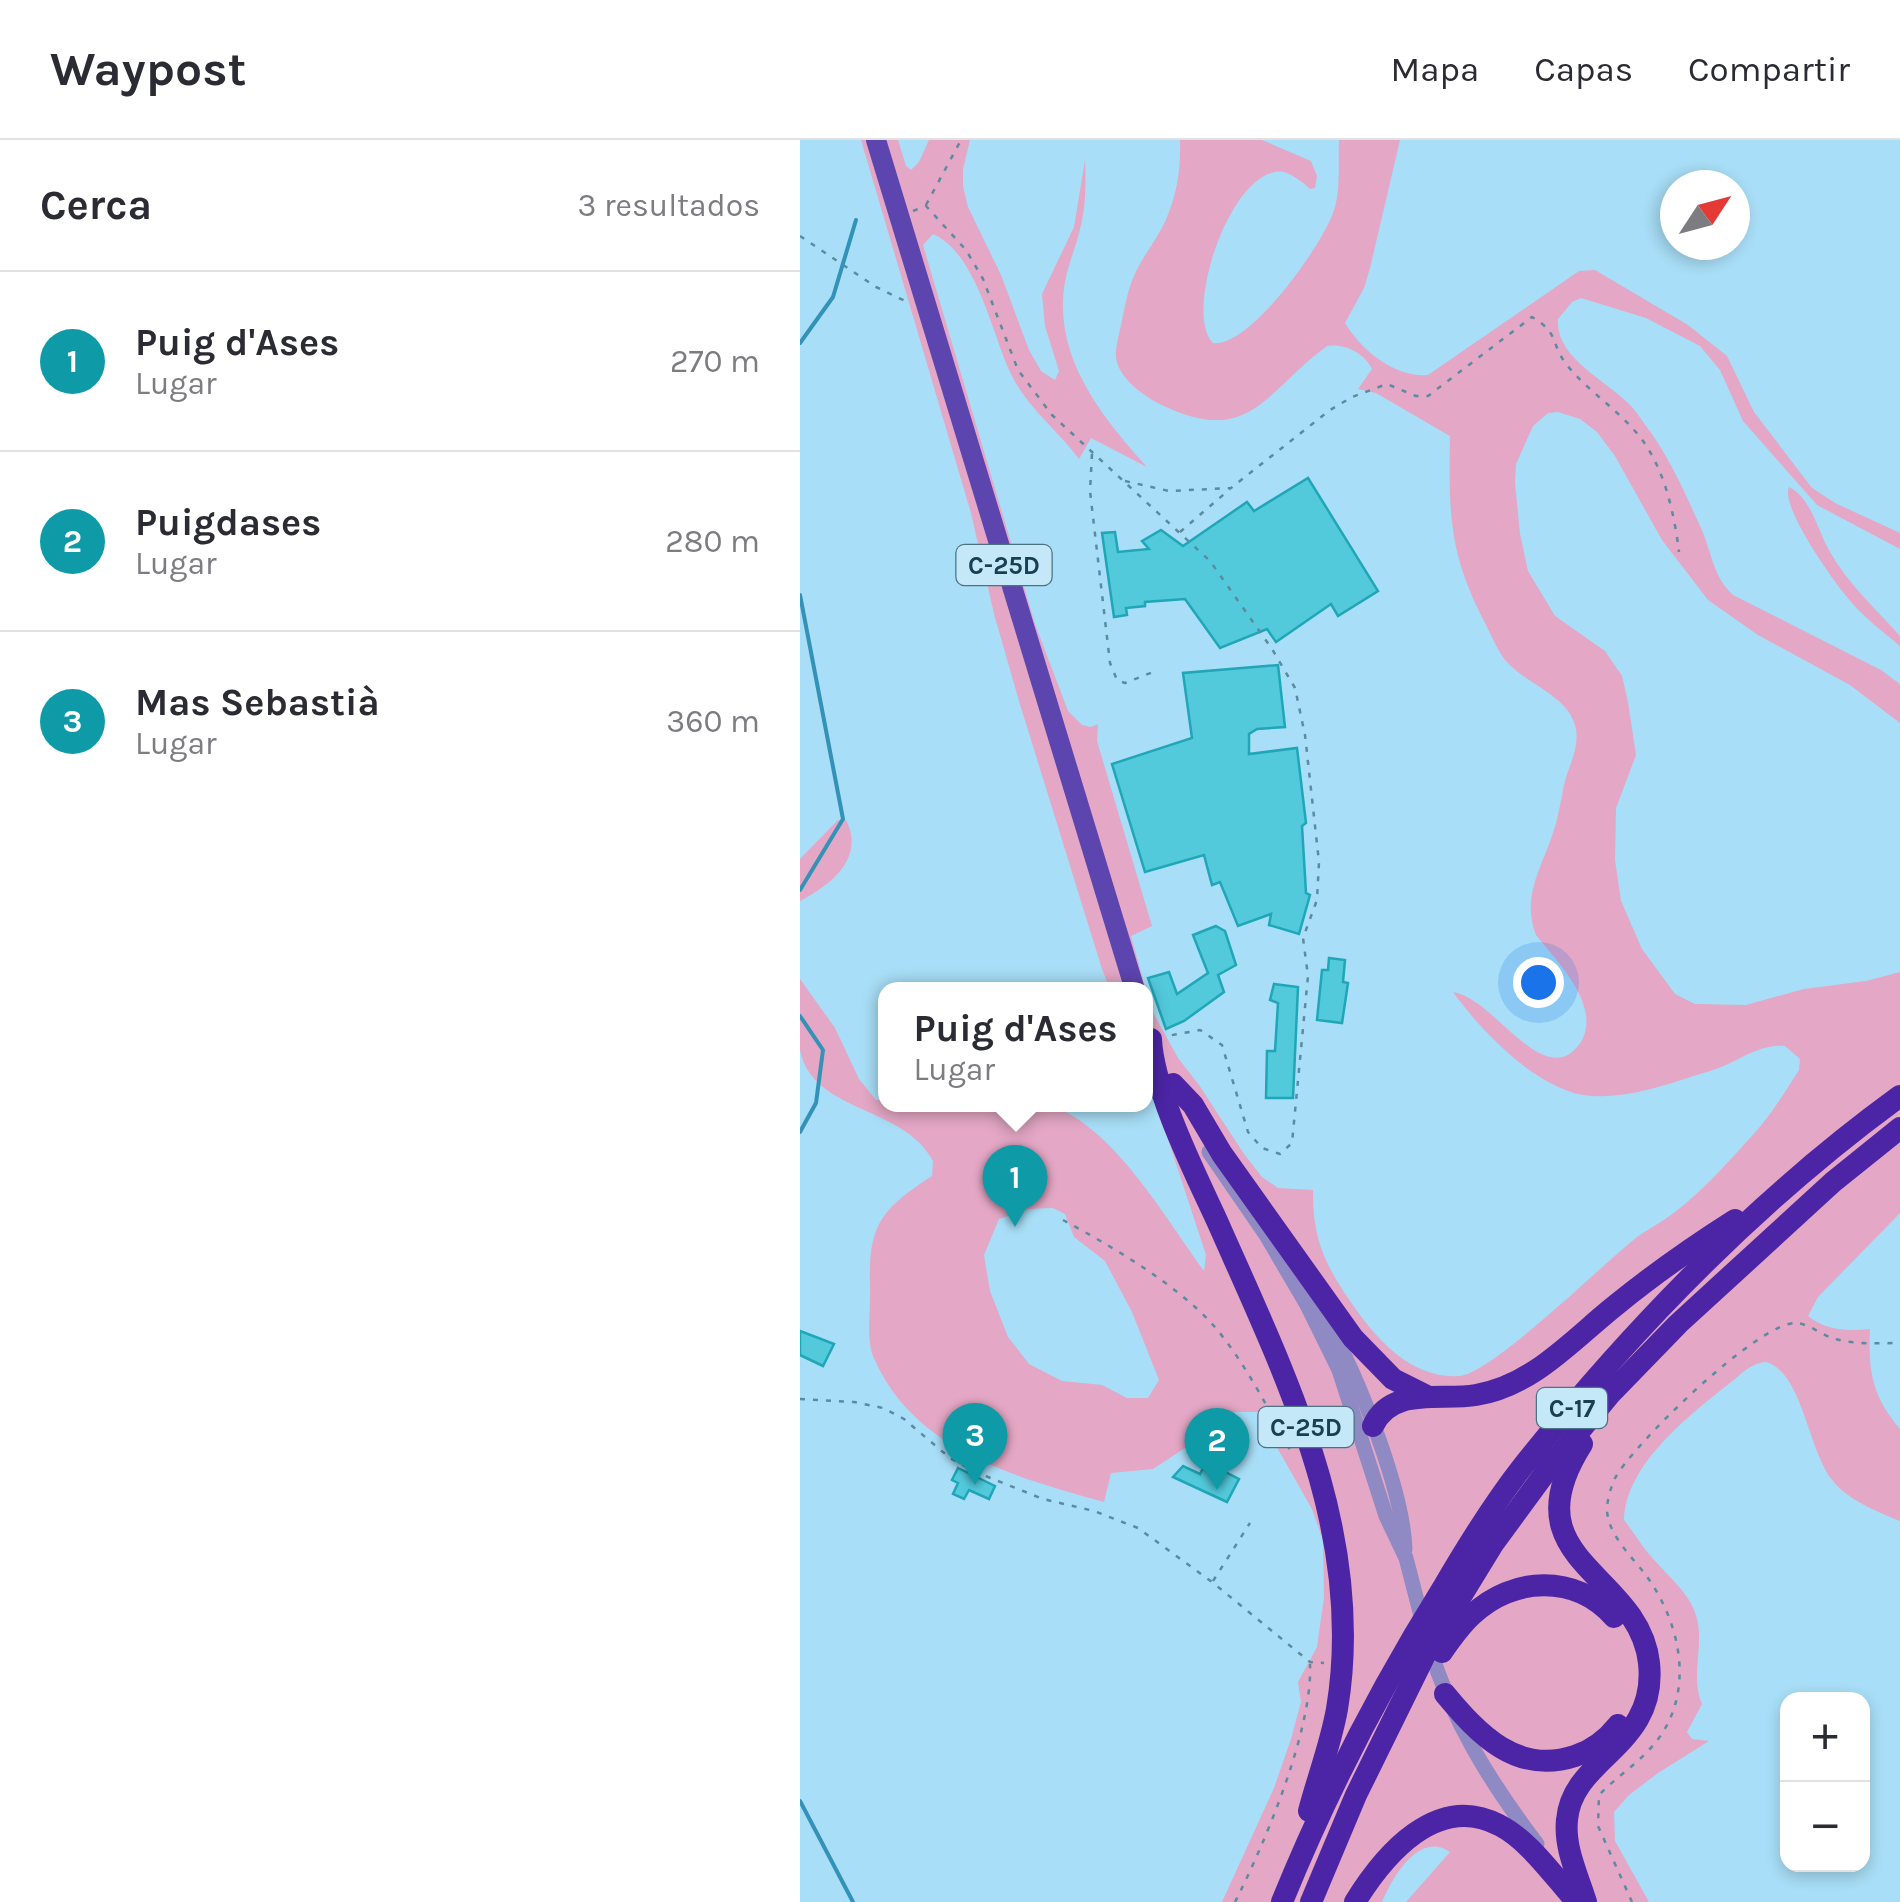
<!DOCTYPE html>
<html lang="es">
<meta charset="utf-8">
<style>
:root{--surface:#fff;--page:#f2f2f3;--text:#2b2b33;--muted:#7c7c81;--line:#e1e1e2;--accent:#934d25}
body{margin:0;font-family:Karla,sans-serif;background:var(--page);color:var(--text)}
.controls{position:absolute;right:30px;bottom:30px;display:grid;overflow:hidden;border-radius:20px;box-shadow:0 5px 15px #0003}
.controls button{width:90px;height:90px;display:grid;place-items:center;padding:0;border:0;border-bottom:2px solid var(--line);background:var(--surface);color:var(--text);font:50px sans-serif}
.compass{position:absolute;left:860px;top:30px;width:90px;height:90px;border-radius:50%;background:var(--surface);box-shadow:0 5px 15px #0003;rotate:54deg}
.you{position:absolute;left:738px;top:842px;width:35px;height:35px;margin:-25px;border:8px solid #fff;border-radius:50%;background:#1a73e8;box-shadow:0 0 0 15px #1a73e833}
.badge{display:grid;place-items:center;width:65px;height:65px;border-radius:50%;background:var(--accent);color:#fff;font-size:32px;font-weight:700}
.pin{position:absolute;translate:-50% -82px;filter:drop-shadow(0 2px 5px #0008)}
.pin::after{content:'';position:absolute;top:52px;width:35px;height:30px;background:inherit;clip-path:polygon(0 0,100% 0,50% 100%)}
.popup{position:absolute;left:78px;top:842px;width:275px;height:130px;box-sizing:border-box;display:grid;place-content:center;border-radius:20px;background:var(--surface);filter:drop-shadow(0 2px 8px #0005);font-size:32px;white-space:nowrap;color:var(--muted)}
.popup b{font-size:38px;color:var(--text)}
.popup::after{content:'';position:absolute;left:50%;top:100%;margin-left:-20px;border:20px solid transparent;border-top-color:var(--surface)}
.list{margin:0;padding:0;list-style:none}
h2{display:flex;justify-content:space-between;align-items:center;height:130px;margin:0;padding:0 40px;font-size:42px}
h2 small{font-size:32px;font-weight:400;color:var(--muted)}
.list li{display:grid;grid-template-columns:65px 1fr auto;gap:30px;align-items:center;box-sizing:border-box;height:180px;padding:0 40px;border-top:2px solid var(--line)}
.list b{display:block;font-size:38px;white-space:nowrap}
.list p{margin:0;font-size:32px;white-space:nowrap;color:var(--muted)}
.list em{font-size:32px;font-style:normal;color:var(--muted)}
.map{position:relative;flex:none;width:1100px;height:1762px;overflow:hidden}
header{display:flex;align-items:center;gap:60px;box-sizing:border-box;height:140px;padding:0 50px;background:var(--surface);border-bottom:2px solid var(--line)}
header strong{font-size:48px}
nav{display:flex;gap:55px;margin-inline-start:auto;font-size:35px}
main{display:flex}
aside{flex:1;background:var(--surface)}
.map>svg:first-child{display:block}
.green{fill:#e4a7c5;fill-rule:evenodd}
.lines{fill:none;stroke-linecap:round;stroke-linejoin:round}
.stream{stroke:#3392b7;stroke-width:4}
.building{fill:#52cadc;stroke:#1fa6b7;stroke-width:2.5}
.path{stroke:#5b8ba0;stroke-width:2.5;stroke-dasharray:5 8;stroke-linecap:butt}
.minor{stroke:#908ac4;stroke-width:15}
.major{stroke:#5c45ae;stroke-width:20}
.highway{stroke:#4b25a5;stroke-width:22}
.labels{text-anchor:middle;dominant-baseline:central;stroke-width:10;stroke-linejoin:round;paint-order:stroke}
.shield{fill:#c5e8f9;stroke:#4b7384;stroke-width:2.5}
.shield-label{font-size:25px;font-weight:bold;fill:#174152}
</style>
<header>
<strong>Waypost</strong>
<nav><a>Mapa</a><a>Capas</a><a>Compartir</a></nav>
</header>
<main>
<aside>
<h2>Cerca<small>3 resultados</small></h2>
<ul class="list">
<li><span class="badge" style="background:#0f9aa8">1</span><div><b>Puig d'Ases</b><p>Lugar</p></div><em>270 m</em></li>
<li><span class="badge" style="background:#0f9aa8">2</span><div><b>Puigdases</b><p>Lugar</p></div><em>280 m</em></li>
<li><span class="badge" style="background:#0f9aa8">3</span><div><b>Mas Sebastià</b><p>Lugar</p></div><em>360 m</em></li>
</ul>
</aside>
<div class="map">
<svg width="1100" height="1762" viewBox="0 0 1100 1762">
<rect width="100%" height="100%" fill="#a8def7"/>
<g class="green">
<path d="M61 0H98L106 26 111 30 119 22 129 0H170L163 29V46L168 67 201 135 229 210 241 231 255 240 259 231 245 186 242 154 274 87 285 20C286 44 286 66 280 89 276 107 268 124 265 142 252 215 301 276 347 327L291 298 279 319C257 289 228 269 211 234 192 195 177 113 133 94L123 105 235 484 268 571 282 585 291 587 298 584 297 601 352 786 331 796 351 869 378 918 399 945 444 1014 462 1037 478 1048 513 1050C512 1104 529 1132 560 1175 583 1206 616 1239 659 1236 691 1234 800 1127 831 1102 845 1090 861 1083 875 1072 902 1052 928 1022 951 997 969 978 985 952 999 930L1000 919 985 906C957 904 939 922 913 930 874 942 834 958 792 956 740 953 682 892 653 852 690 858 728 926 763 917 770 915 777 908 781 902 802 865 757 822 736 795 721 757 742 727 753 693 759 676 761 658 765 641 770 623 779 608 776 589 770 556 727 545 706 521 697 510 691 494 684 481 648 411 649 372 650 296L576 253 558 249 572 229C565 213 544 203 527 206 466 250 451 307 364 266 346 258 319 239 316 218 315 207 320 192 322 180 325 166 328 149 334 136 342 117 356 101 365 82 377 55 381 30 380 0H462L511 21 517 36 515 48 510 49C504 43 492 34 484 32 432 23 382 173 413 203 450 208 524 103 534 70 541 49 538 22 539 0H600L570 128 564 148 545 183C561 210 595 238 628 235L779 131 795 130 888 185 927 216 954 272 1012 348 1035 363 1100 393V409L1017 365 943 281 920 230 900 206 846 178 781 158 772 162 758 179C755 218 806 240 830 265 837 272 843 282 849 290 870 319 885 353 900 386 912 411 912 436 933 455L1081 530 1100 544V583L1050 545 958 495 908 460 862 400 815 316 797 292 780 279 758 272 748 273 733 286 716 324 715 343 720 394 728 431 755 476 805 511 822 536 828 562 836 615 816 668 815 720 821 761 842 809 875 854 895 864 946 865 1004 849 1066 841 1100 832V1073L1018 1157 1008 1176C1026 1191 1048 1191 1070 1189 1068 1231 1072 1256 1100 1289V1381C1078 1372 1048 1360 1033 1341 1008 1312 1003 1232 966 1222 949 1223 939 1237 926 1246 887 1277 825 1326 824 1380 835 1394 844 1410 857 1423 872 1440 892 1456 897 1479 904 1507 890 1537 902 1564L887 1592 892 1599 909 1601 858 1633 829 1655 814 1672 815 1701 849 1762H606L650 1712C619 1690 592 1738 582 1762H422L474 1648 491 1599 501 1562 498 1542 517 1507 524 1457 523 1400 512 1369 457 1272H435L403 1286 388 1306 353 1329 311 1333 304 1362C216 1337 113 1311 73 1216 66 1198 71 1168 70 1148 68 1085 80 1070 132 1036L133 1021C104 965 12 973 0 910 0 888 0 861 0 839L35 888 59 939 76 960H85V964C113 965 142 970 170 968 194 967 222 959 247 965 310 981 366 1079 404 1131L406 1115 345 929V850L310 849 302 829 219 561 194 474 171 373ZM253 1068 265 1074 274 1097 305 1121 332 1172 359 1240 348 1258H327L302 1245 262 1241 229 1224 208 1197 190 1151 184 1115 199 1079 228 1069Z"/>
<path d="M989 347C1012 359 1017 390 1030 412 1048 444 1076 469 1100 496V506C1082 491 1061 475 1047 457 1032 439 980 366 989 347Z"/>
<path d="M38 680H46C65 718 32 744 0 761V719Z"/>
</g>
<g class="lines">
<g class="stream">
<polyline points="0,203 33,157 56,80"/>
<polyline points="0,455 43,679 0,750"/>
<polyline points="0,876 23,910 16,963 0,992"/>
<polyline points="0,1661 53,1762"/>
</g>
</g>
<g class="building">
<polygon points="508,338 578,451 538,476 531,464 476,502 467,489 420,508 385,459 345,462 345,466 326,468 327,475 314,477 302,393 315,392 318,412 349,409 342,401 361,390 383,406 447,362 454,371"/>
<polygon points="478,525 485,587 457,589 449,594 449,614 497,608 506,683 502,686 506,753 510,755 499,794 469,785 471,774 438,786 420,742 412,745 404,715 345,732 312,624 392,598 383,533"/>
<polygon points="416,786 425,791 436,825 418,835 424,852 384,881 366,889 348,838 369,832 377,854 408,833 393,795"/>
<polygon points="529,818 545,820 543,842 548,843 542,883 517,880 522,830 528,830"/>
<polygon points="474,844 498,847 493,958 466,958 467,911 475,911 478,863 470,860"/>
<polygon points="0,1191 34,1204 23,1226 0,1215"/>
<polygon points="406,1322 439,1339 427,1362 373,1337 383,1326 400,1334"/>
<polygon points="158,1328 195,1346 189,1359 169,1350 164,1359 153,1354 158,1343 152,1340"/>
</g>
<g class="lines">
<g class="path">
<polyline points="126,65 161,0"/>
<polyline points="113,71 126,66 166,110 183,139 218,230 252,275 410,421 472,509 495,548 505,595 519,722 517,760 503,798 508,836 492,1003 480,1014 462,1008 448,992 422,905 400,890 367,896"/>
<polyline points="0,96 76,147 105,161"/>
<polyline points="292,314 290,351 310,523 317,540 325,543 358,530"/>
<path d="M325 341 369 351 431 348 530 270 552 257 587 244 616 256H628L732 177C760 193 750 204 767 225 786 249 814 267 834 290 863 321 874 371 879 412"/>
<polyline points="380,392 430,349"/>
<path d="M263 1080C311 1106 378 1145 414 1186 444 1221 470 1271 491 1312"/>
<polyline points="0,1259 54,1262 83,1268 104,1279 150,1318 178,1333 243,1359 294,1371 338,1388 412,1442 510,1522 524,1523"/>
<polyline points="413,1441 450,1383"/>
<path d="M435 1762C465 1703 513 1589 510 1524"/>
<path d="M832 1762 798 1686 799 1655C816 1637 839 1623 855 1603 896 1553 881 1482 845 1434 831 1416 807 1393 807 1369 807 1361 811 1347 814 1340 831 1306 960 1180 997 1183 1008 1184 1021 1194 1032 1198 1054 1205 1077 1203 1100 1203"/>
</g>
<g class="minor">
<polyline points="409,1012 466,1095 507,1165 539,1230 586,1376 606,1418 623,1484"/>
<path d="M517 1164C551 1217 603 1347 605 1409"/>
<path d="M629 1506C652 1581 690 1642 737 1704"/>
</g>
<polyline class="major" points="76,0 335,850"/>
<g class="highway">
<path d="M351 899C353 950 396 1035 418 1083 486 1237 566 1395 537 1569 531 1603 518 1637 509 1671"/>
<polyline points="373,944 393,965 422,1014 553,1198 593,1239 629,1257"/>
<path d="M573 1286C591 1246 641 1261 676 1255 733 1246 773 1199 816 1165 854 1134 894 1106 935 1080"/>
<path d="M782 1304C707 1422 839 1431 849 1523 858 1607 772 1617 767 1680 764 1708 778 1736 786 1762"/>
<path d="M642 1512C651 1499 660 1486 672 1475 713 1436 776 1434 814 1477"/>
<path d="M645 1554C679 1595 717 1635 775 1616 793 1610 806 1600 818 1585"/>
<path d="M482 1762C527 1651 581 1547 644 1446 668 1405 694 1363 723 1326 833 1188 957 1060 1100 956"/>
<polyline points="511,1762 556,1655 625,1515 693,1404 748,1329 811,1253 878,1184 1033,1042 1100,988"/>
<path d="M555 1762C584 1715 637 1652 699 1685 729 1700 754 1737 777 1762"/>
</g>
</g>
<g class="labels">
<g class="shield">
<rect x="156.5" y="405" width="95" height="40" rx="8"/>
<rect x="737" y="1248" width="70" height="40" rx="8"/>
<rect x="458.5" y="1267" width="95" height="40" rx="8"/>
</g>
<g class="shield-label">
<text x="204" y="425">C-25D</text>
<text x="772" y="1268">C-17</text>
<text x="506" y="1287">C-25D</text>
</g>
</g>
</svg>
<div class="controls">
<button>+</button>
<button>−</button>
</div>
<svg class="compass" viewBox="-18 -18 36 36"><path d="M0-13l5 13h-10z" fill="#e53935"/><path d="M0 13l5-13h-10z" fill="#7c7c81"/></svg>
<div class="you"></div>
<div class="pin badge" style="left:215px;top:1087px;background:#0f9aa8">1</div>
<div class="popup"><b>Puig d'Ases</b>Lugar</div>
<div class="pin badge" style="left:417px;top:1350px;background:#0f9aa8">2</div>
<div class="pin badge" style="left:175px;top:1345px;background:#0f9aa8">3</div>
</div>
</main>
